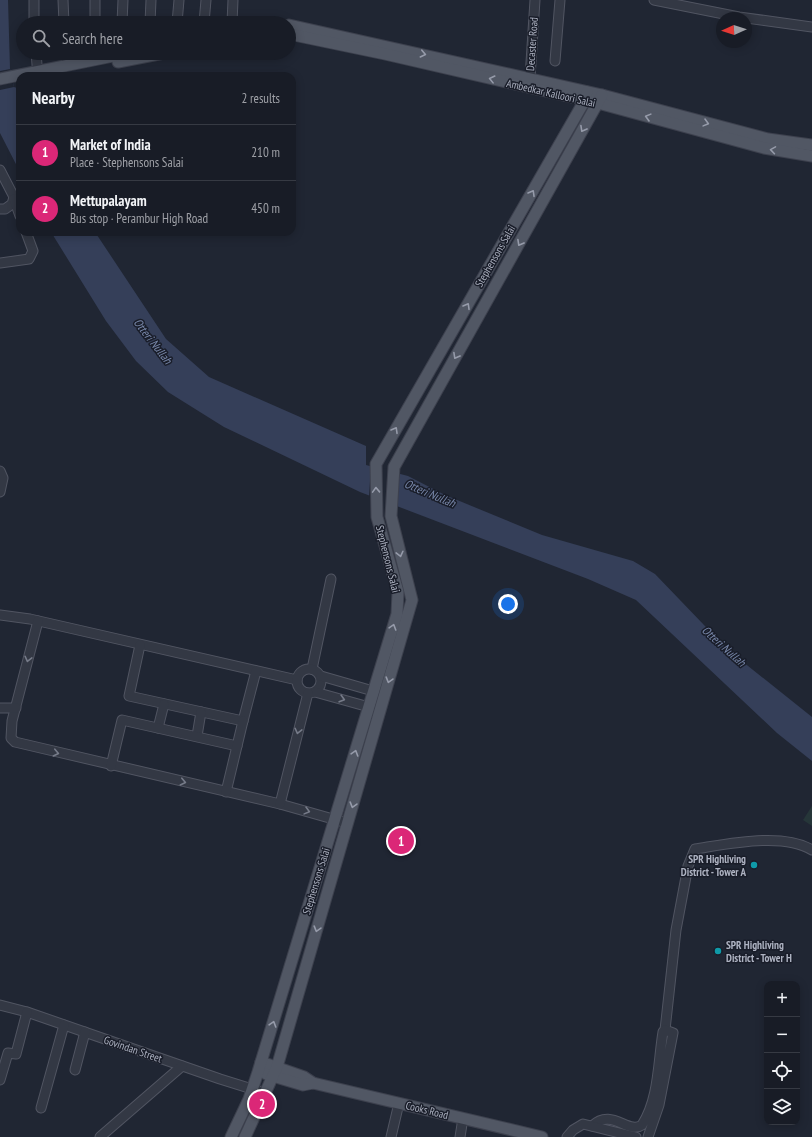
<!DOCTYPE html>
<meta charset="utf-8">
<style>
:root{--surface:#181c26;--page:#252932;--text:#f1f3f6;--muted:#9fa1a7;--line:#363a43;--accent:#db2777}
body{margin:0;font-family:"PT Sans Narrow",sans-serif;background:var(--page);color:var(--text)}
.controls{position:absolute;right:12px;bottom:12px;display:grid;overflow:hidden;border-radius:8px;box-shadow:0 2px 10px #0003}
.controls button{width:36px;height:36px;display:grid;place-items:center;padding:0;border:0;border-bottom:1px solid var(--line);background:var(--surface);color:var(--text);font:20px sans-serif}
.compass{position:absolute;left:716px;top:12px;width:36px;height:36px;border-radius:50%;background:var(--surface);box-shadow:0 2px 10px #0003;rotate:267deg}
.you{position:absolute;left:508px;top:604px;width:14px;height:14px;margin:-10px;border:3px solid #fff;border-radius:50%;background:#1a73e8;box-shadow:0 0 0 6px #1a73e833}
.badge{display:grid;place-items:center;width:26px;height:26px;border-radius:50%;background:var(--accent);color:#fff;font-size:13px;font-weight:700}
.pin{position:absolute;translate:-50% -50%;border:2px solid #fff;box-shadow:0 1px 4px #0006}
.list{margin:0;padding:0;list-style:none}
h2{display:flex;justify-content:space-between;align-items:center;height:52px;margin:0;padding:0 16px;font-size:17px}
h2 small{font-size:13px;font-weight:400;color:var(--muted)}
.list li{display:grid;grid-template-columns:26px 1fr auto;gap:12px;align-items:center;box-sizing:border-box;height:56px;padding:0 16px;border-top:1px solid var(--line)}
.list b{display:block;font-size:15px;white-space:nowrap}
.list p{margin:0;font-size:13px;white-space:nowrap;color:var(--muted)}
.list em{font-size:13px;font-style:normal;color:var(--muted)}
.icon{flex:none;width:22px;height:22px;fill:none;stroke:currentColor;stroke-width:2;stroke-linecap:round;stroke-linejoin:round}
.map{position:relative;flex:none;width:812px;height:1137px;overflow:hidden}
.search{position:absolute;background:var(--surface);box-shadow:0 2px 10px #0003;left:16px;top:16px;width:280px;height:44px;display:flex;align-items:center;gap:10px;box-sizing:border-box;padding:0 14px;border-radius:22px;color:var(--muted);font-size:15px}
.panel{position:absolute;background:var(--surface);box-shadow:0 2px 10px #0003;left:16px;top:72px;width:280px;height:164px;border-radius:12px}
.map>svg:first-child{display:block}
.park{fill:#263639}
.water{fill:#353f59}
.pier{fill:#202633}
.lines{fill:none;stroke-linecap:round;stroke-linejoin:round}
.minor-casing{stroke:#515562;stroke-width:11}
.major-casing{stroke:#3d414e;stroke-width:13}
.minor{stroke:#333844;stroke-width:9}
.major{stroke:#515764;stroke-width:11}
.oneway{stroke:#969baa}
.oneway2{stroke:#767b89}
.culture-dot{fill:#0f9aa8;stroke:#191d29;stroke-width:1.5}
.labels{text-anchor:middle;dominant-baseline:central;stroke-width:3;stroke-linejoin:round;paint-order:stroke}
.street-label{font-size:11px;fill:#adb2c1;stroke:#191d29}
.poi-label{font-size:11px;font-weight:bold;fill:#adb2c1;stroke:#191d29;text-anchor:end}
.water-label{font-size:12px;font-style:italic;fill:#7786a8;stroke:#191d29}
</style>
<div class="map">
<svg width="812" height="1137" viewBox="0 0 812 1137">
<rect width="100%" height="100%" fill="#202633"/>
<polygon class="park" points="812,806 812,826 803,820"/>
<g class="water">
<polygon points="0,0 8,0 10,69 14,87 20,89 20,172 0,133"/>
<polygon points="51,232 95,232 166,339 209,377 366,446 366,465 408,476 445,495 542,535 633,561 655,574 728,650 812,717 812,761 777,733 636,600 588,579 360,492 224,427 168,392 136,361 106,321"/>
</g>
<g class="pier">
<polygon points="10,69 14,87 0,90 0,71"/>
<polygon points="371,466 399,471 397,508 369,497"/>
</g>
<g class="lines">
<defs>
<g id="minor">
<polyline points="34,0 34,23"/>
<polyline points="63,0 64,23"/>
<polyline points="654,0 739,17 812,27"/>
<polyline points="95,23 95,0"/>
<polyline points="122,23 123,0"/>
<polyline points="150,23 151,0"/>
<polyline points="177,23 179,0"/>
<polyline points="204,23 206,0"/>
<polyline points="232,23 233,0"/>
<polyline points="36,53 38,76"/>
<polyline points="66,53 67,65"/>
<polyline points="555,61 560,0"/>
<polyline points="528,85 530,78 535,0"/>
<polyline points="0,170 14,197 12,204 5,209 0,209"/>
<polyline points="14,199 20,216"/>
<polyline points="0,263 29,259 33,251 26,232"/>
<polyline points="0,471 3,478 0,492"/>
<polyline points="0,615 30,619 297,680"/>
<polyline points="38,621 12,721 11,738 15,742 280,804 347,823"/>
<polyline points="140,645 129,696 243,721 256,671"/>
<polyline points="312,669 331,579"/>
<circle cx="309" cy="681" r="12"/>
<polyline points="321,676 373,691"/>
<polyline points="315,692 369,707"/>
<polyline points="0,708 16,708"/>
<polyline points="158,728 164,704"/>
<polyline points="197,736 201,712"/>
<polyline points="111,766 122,720 237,746"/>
<polyline points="226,792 243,721"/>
<polyline points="280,804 308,693"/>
<polyline points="0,1005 27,1012 220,1079 265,1093"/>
<path d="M665 1030 676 930 688 866 695 849C728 844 783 832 812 850"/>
<polyline points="75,1070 85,1032"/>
<polyline points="0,1080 8,1053 16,1054 27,1012"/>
<polyline points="41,1108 64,1025"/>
<path d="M592 1126C612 1107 628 1135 642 1125 659 1099 658 1062 663 1032L665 1030 673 1033 659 1105 648 1137"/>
<polyline points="100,1137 182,1066"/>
<polyline points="391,1137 399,1103"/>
<polyline points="460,1137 463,1118"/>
<polyline points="567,1137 573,1130 583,1124 636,1137"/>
</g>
<g id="major">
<polyline points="289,25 602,95 768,139 812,145"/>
<polyline points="289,34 385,54 598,103 764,148 812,156"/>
<polyline points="118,62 164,53"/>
<polyline points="0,79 128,53"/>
<polyline points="261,1062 304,1077 313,1083"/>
<polyline points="266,1074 303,1085 313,1083 542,1137"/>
<polyline points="231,1137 249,1099 258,1072 397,614 398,592 377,517 376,464 585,100 587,92"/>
<polyline points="245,1137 277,1067 412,600 391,516 394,467 602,95"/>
</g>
</defs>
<use href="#minor" class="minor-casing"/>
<use href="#major" class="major-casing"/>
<use href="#minor" class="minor"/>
<use href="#major" class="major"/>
</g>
<defs><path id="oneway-chevron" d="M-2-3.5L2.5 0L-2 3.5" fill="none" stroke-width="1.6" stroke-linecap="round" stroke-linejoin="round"/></defs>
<g class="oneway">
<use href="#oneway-chevron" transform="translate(423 54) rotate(13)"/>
<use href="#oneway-chevron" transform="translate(492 79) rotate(-166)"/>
<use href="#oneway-chevron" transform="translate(648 117) rotate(-165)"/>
<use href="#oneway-chevron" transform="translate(706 123) rotate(15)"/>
<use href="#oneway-chevron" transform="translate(583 129) rotate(119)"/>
<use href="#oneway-chevron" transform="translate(773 150) rotate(-171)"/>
<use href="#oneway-chevron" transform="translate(532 193) rotate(-60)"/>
<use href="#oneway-chevron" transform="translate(520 243) rotate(119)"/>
<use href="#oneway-chevron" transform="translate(467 306) rotate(-60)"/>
<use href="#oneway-chevron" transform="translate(456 356) rotate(119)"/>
<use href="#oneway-chevron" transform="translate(395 430) rotate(-60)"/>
<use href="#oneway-chevron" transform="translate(376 490) rotate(-92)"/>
<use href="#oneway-chevron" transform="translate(400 554) rotate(76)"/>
<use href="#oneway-chevron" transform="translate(393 627) rotate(-73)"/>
<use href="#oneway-chevron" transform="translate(389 680) rotate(106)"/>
<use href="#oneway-chevron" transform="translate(355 753) rotate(-73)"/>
<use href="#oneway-chevron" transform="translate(353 805) rotate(106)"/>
<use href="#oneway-chevron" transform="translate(317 929) rotate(106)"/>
<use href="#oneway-chevron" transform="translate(273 1024) rotate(-73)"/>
</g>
<g class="oneway2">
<use href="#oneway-chevron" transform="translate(28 659) rotate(104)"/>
<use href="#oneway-chevron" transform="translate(342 699) rotate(16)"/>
<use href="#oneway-chevron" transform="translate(298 731) rotate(104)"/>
<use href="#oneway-chevron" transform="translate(56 753) rotate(13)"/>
<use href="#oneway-chevron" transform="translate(183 782) rotate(13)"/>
<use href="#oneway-chevron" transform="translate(307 811) rotate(15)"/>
</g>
<g class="culture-dot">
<circle cx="754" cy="865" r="4"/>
<circle cx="718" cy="951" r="4"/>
</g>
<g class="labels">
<g class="street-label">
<text transform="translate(532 44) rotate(-86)">Decaster Road</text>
<text transform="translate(551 93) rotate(13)">Ambedkar Kalloori Salai</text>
<text transform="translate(495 256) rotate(-60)">Stephensons Salai</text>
<text transform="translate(388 559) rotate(76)">Stephensons Salai</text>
<text transform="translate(316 881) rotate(-73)">Stephensons Salai</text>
<text transform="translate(133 1049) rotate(19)">Govindan Street</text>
<text transform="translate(427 1110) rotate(14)">Cooks Road</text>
</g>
<g class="poi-label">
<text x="746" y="859">SPR Highliving<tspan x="746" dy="13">District - Tower A</tspan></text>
<text x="726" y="945" text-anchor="start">SPR Highliving<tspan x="726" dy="13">District - Tower H</tspan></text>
</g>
<g class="water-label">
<text transform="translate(153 341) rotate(52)">Otteri Nullah</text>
<text transform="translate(430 493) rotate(23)">Otteri Nullah</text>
<text transform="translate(724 646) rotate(42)">Otteri Nullah</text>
</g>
</g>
</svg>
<div class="controls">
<button>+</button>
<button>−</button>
<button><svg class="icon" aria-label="locate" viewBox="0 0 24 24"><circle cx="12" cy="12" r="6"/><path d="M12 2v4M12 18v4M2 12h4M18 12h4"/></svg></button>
<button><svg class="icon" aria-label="layers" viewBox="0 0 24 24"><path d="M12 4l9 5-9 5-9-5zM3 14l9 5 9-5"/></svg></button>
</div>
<svg class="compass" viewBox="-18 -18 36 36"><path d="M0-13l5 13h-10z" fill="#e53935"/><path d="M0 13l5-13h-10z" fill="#9fa1a7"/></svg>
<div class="you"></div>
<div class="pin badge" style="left:401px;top:841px">1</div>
<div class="pin badge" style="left:262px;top:1104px">2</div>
<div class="search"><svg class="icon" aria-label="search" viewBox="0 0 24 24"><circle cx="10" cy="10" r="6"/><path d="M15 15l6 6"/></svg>Search here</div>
<section class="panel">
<h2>Nearby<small>2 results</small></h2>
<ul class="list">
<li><span class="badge">1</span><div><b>Market of India</b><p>Place · Stephensons Salai</p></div><em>210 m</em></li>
<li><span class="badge">2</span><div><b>Mettupalayam</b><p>Bus stop · Perambur High Road</p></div><em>450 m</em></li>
</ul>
</section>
</div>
